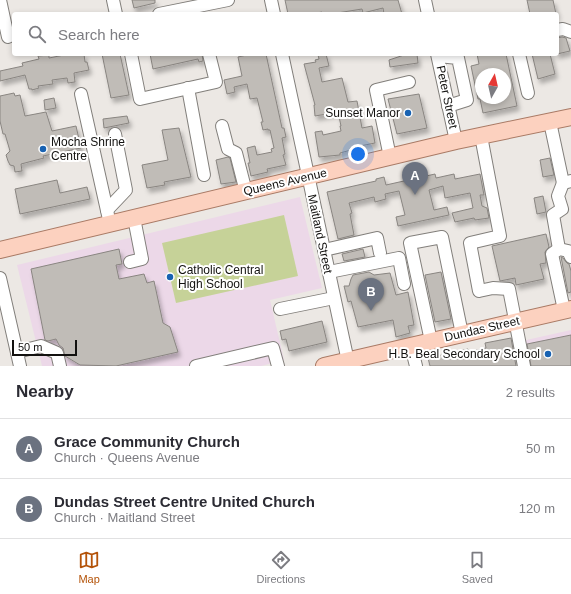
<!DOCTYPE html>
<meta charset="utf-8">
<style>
:root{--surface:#fff;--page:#f2f2f3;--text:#2b2b33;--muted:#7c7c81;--line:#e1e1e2;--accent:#b45309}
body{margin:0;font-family:Arial,sans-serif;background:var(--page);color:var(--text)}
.compass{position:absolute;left:475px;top:68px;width:36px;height:36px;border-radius:50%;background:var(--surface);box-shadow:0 2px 6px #0003;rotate:8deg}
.scale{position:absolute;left:12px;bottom:10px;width:65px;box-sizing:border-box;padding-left:4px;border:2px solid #12110f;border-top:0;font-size:11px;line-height:14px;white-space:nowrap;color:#12110f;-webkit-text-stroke:3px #fff;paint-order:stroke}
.you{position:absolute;left:358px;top:154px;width:14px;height:14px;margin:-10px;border:3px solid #fff;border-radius:50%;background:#1a73e8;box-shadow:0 0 0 6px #1a73e833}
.badge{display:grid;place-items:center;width:26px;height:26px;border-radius:50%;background:var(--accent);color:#fff;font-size:13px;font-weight:700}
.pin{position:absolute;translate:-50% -33px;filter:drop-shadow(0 1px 2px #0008)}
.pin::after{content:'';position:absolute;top:21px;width:14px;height:12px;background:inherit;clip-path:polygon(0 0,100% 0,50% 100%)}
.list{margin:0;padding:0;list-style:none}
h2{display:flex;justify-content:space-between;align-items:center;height:52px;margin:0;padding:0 16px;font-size:17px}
h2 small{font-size:13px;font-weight:400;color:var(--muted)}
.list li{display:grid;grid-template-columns:26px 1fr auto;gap:12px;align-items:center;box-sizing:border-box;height:60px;padding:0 16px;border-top:1px solid var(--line)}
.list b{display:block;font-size:15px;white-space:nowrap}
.list p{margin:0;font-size:13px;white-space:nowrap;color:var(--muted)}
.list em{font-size:13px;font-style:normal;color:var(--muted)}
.icon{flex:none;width:22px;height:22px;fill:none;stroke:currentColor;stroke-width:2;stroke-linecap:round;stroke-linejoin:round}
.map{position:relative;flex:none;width:571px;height:366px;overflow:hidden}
.search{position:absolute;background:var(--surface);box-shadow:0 2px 6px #0003;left:12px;right:12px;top:12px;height:44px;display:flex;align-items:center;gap:10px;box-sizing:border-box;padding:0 14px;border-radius:4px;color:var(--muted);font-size:15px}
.sheet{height:172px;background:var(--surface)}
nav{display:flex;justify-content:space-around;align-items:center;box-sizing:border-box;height:56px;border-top:1px solid var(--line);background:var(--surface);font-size:11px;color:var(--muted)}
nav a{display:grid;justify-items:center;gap:2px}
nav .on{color:var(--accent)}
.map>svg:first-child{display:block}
.education{fill:#ecd8e8}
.green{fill:#c6d298}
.building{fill:#c0bcb7;stroke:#898581;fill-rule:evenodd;filter:url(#shadow)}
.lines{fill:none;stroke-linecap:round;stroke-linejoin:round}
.minor-casing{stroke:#827f7b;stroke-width:14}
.major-casing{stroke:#a97a65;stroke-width:18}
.minor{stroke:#fff;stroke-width:12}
.major{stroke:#fcd1bf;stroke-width:16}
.poi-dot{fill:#1862b2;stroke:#fff;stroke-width:1.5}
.labels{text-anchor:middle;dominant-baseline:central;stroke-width:4;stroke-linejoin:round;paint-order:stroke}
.street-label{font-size:12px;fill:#12110f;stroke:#fff}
.poi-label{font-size:12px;fill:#12110f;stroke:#fff;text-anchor:end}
</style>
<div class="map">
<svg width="571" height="366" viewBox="0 0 571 366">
<defs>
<filter id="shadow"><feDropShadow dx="2.5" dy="4.5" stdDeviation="2" flood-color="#0004"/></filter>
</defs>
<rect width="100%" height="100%" fill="#ece8e4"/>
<g class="education">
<polygon points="300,197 322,288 270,300 284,360 261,366 42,366 17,265"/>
<polygon points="571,330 571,366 528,366 522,341"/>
</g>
<polygon class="green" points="284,215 298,276 176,303 162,243"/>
<g class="building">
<polygon points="132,0 155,0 155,3 134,8"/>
<polygon points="285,0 398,0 402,14 384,14 383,8 363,13 362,9 331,14 322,14 322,12 311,14 288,14"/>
<polygon points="527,0 553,0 556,14 530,14"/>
<polygon points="562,37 566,38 570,51 557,54 557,38"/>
<polygon points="64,54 84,54 85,62 87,62 89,70 74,73 75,82 68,83 67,78 52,80 53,84 38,86 39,88 32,90 32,89 29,89 25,75 0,81 0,71 23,66 22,63 39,59 38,56 49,55 49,58 64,55"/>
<polygon points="102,54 120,54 129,95 111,98"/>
<polygon points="150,54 202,54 203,61 199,62 198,59 153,69"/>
<polygon points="251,54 266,54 282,128 284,128 286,137 282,138 285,154 283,155 286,165 267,169 268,172 251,176 248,163 250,163 247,148 255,146 257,155 272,152 271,149 274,148 270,130 268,130 268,129 263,130 261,122 263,122 257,98 250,99 247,84 234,87 235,92 227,94 224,80 242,76 238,57"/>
<polygon points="326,54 329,66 319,68 322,82 342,78 348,102 357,101 362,128 372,126 375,143 350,148 351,150 340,153 340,155 319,157 315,132 322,131 323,135 341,131 340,126 341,126 338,112 315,116 314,105 315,105 304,64 316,62 315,60 319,59 318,55"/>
<polygon points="407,54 417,54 418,63 390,67 389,60"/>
<path d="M477 54H506L517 106 483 113 480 99H478L471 66 479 64ZM481 74H505V98H481Z"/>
<polygon points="532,54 550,54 555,74 538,79"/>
<polygon points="14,93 15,96 20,95 25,116 46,112 52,131 76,126 81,148 43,156 44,158 21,164 22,171 15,172 14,166 10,165 8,161 6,155 10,151 5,134 3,134 0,121 0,96"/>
<polygon points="419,94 427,128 397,134 388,99"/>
<polygon points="54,98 56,108 45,110 44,100"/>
<polygon points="127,116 129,123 104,128 103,119"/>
<polygon points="179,128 191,177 164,182 165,185 147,188 142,165 168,160 162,130"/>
<polygon points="228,157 230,158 236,182 221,184 216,160"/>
<polygon points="550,158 554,175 543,177 540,160"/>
<polygon points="435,174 436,178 454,174 455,179 480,174 484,195 480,195 482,206 487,208 489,218 475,220 474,218 455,222 452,213 473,208 470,193 445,198 443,186 429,190 434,210 447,207 449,215 398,226 396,217 405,215 399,191 385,194 386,199 375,202 374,197 349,203 352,213 350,214 354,235 338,239 327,192 376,181 376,179 384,177 386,185"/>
<polygon points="57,180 60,193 87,187 90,199 20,214 15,189"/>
<polygon points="543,196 546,212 537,214 534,198"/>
<polygon points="546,234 549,247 545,252 546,263 540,264 544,279 516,285 515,278 500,281 492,246"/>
<polygon points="119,249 122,264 116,265 119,279 144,274 147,283 154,281 163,323 170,327 178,352 116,366 80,365 65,356 63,348 59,345 56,339 48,341 45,340 31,269"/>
<polygon points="363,249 365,257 344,261 342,254"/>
<polygon points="561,257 563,258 567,263 569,264 571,271 571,292 568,293"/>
<polygon points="369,272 374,275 390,273 396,295 408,292 414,325 408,326 410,333 396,337 393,320 358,327 351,301 348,302 344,286 349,286 351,279 353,275"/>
<polygon points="441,272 451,319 435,322 425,275"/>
<polygon points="322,321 327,342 289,351 286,339 282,340 280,331"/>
<polygon points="571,335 571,366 531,366 527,344"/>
<polygon points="511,338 516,366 430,366 428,358 468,349 469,352 486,348 485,343"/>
</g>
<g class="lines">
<defs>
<g id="minor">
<polyline points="0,0 8,37"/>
<polyline points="113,0 116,14"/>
<polyline points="271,0 274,14"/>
<polyline points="425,0 428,14"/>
<polyline points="159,14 228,0"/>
<polyline points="557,30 563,29 571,32"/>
<polyline points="131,54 140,99 216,82 209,54"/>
<polyline points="282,54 349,366"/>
<polyline points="437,54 456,141"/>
<polyline points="519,54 528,93"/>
<polyline points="438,56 458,58 467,100 448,106"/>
<polyline points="188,88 204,175"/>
<polyline points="81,94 110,224"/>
<polyline points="550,122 563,183 571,181"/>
<polyline points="222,126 228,149 236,153 246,192"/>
<polyline points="481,136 500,236 470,243 479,291 493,288 509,289 524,366"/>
<polyline points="390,157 376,90 409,82"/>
<polyline points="107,210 126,190 115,134"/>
<polyline points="559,249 553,215 562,209 558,196 563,183"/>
<polyline points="324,250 377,238 380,253"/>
<polyline points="130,262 142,259 134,218"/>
<polyline points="329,272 399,258 404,284"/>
<polyline points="0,278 20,366"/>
<polyline points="280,309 334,298"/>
<polyline points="564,310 552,254 559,249 568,251 571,257"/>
<polyline points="431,341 410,243 442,237 462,334"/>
<polyline points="411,346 416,366"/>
<polyline points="17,352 41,346 57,353 60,366"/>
<polyline points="196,366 273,348 278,366"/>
</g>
<g id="major">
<polyline points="0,250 456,141 571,117"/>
<polyline points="324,366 571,309"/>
</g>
</defs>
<use href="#minor" class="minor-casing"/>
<use href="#major" class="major-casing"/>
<use href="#minor" class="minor"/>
<use href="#major" class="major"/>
</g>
<g class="poi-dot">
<circle cx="408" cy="113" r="4"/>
<circle cx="43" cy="149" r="4"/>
<circle cx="170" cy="277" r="4"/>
<circle cx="548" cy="354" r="4"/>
</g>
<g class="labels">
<g class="street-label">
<text transform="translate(447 97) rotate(78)">Peter Street</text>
<text transform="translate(285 182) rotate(-13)">Queens Avenue</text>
<text transform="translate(320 234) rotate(78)">Maitland Street</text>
<text transform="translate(482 329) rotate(-13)">Dundas Street</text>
</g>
<g class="poi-label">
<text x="400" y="113">Sunset Manor</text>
<text x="51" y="142" text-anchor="start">Mocha Shrine<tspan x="51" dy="14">Centre</tspan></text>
<text x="178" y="270" text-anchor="start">Catholic Central<tspan x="178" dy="14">High School</tspan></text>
<text x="540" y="354">H.B. Beal Secondary School</text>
</g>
</g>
</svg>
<svg class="compass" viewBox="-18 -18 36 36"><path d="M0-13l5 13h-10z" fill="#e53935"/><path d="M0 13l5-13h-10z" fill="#7c7c81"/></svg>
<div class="scale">50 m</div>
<div class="you"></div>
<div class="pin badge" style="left:415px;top:195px;background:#6b7280">A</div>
<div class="pin badge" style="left:371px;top:311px;background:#6b7280">B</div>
<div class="search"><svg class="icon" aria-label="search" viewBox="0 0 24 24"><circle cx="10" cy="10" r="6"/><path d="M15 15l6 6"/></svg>Search here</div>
</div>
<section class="sheet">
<h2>Nearby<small>2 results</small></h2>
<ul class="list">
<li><span class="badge" style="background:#6b7280">A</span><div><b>Grace Community Church</b><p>Church · Queens Avenue</p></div><em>50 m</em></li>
<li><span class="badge" style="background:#6b7280">B</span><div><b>Dundas Street Centre United Church</b><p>Church · Maitland Street</p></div><em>120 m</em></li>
</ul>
</section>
<nav>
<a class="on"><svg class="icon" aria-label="map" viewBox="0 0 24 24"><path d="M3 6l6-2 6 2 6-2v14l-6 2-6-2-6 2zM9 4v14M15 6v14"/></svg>Map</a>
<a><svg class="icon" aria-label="directions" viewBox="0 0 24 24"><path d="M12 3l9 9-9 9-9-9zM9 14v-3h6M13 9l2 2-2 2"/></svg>Directions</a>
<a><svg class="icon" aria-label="saved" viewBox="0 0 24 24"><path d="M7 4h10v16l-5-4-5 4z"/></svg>Saved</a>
</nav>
